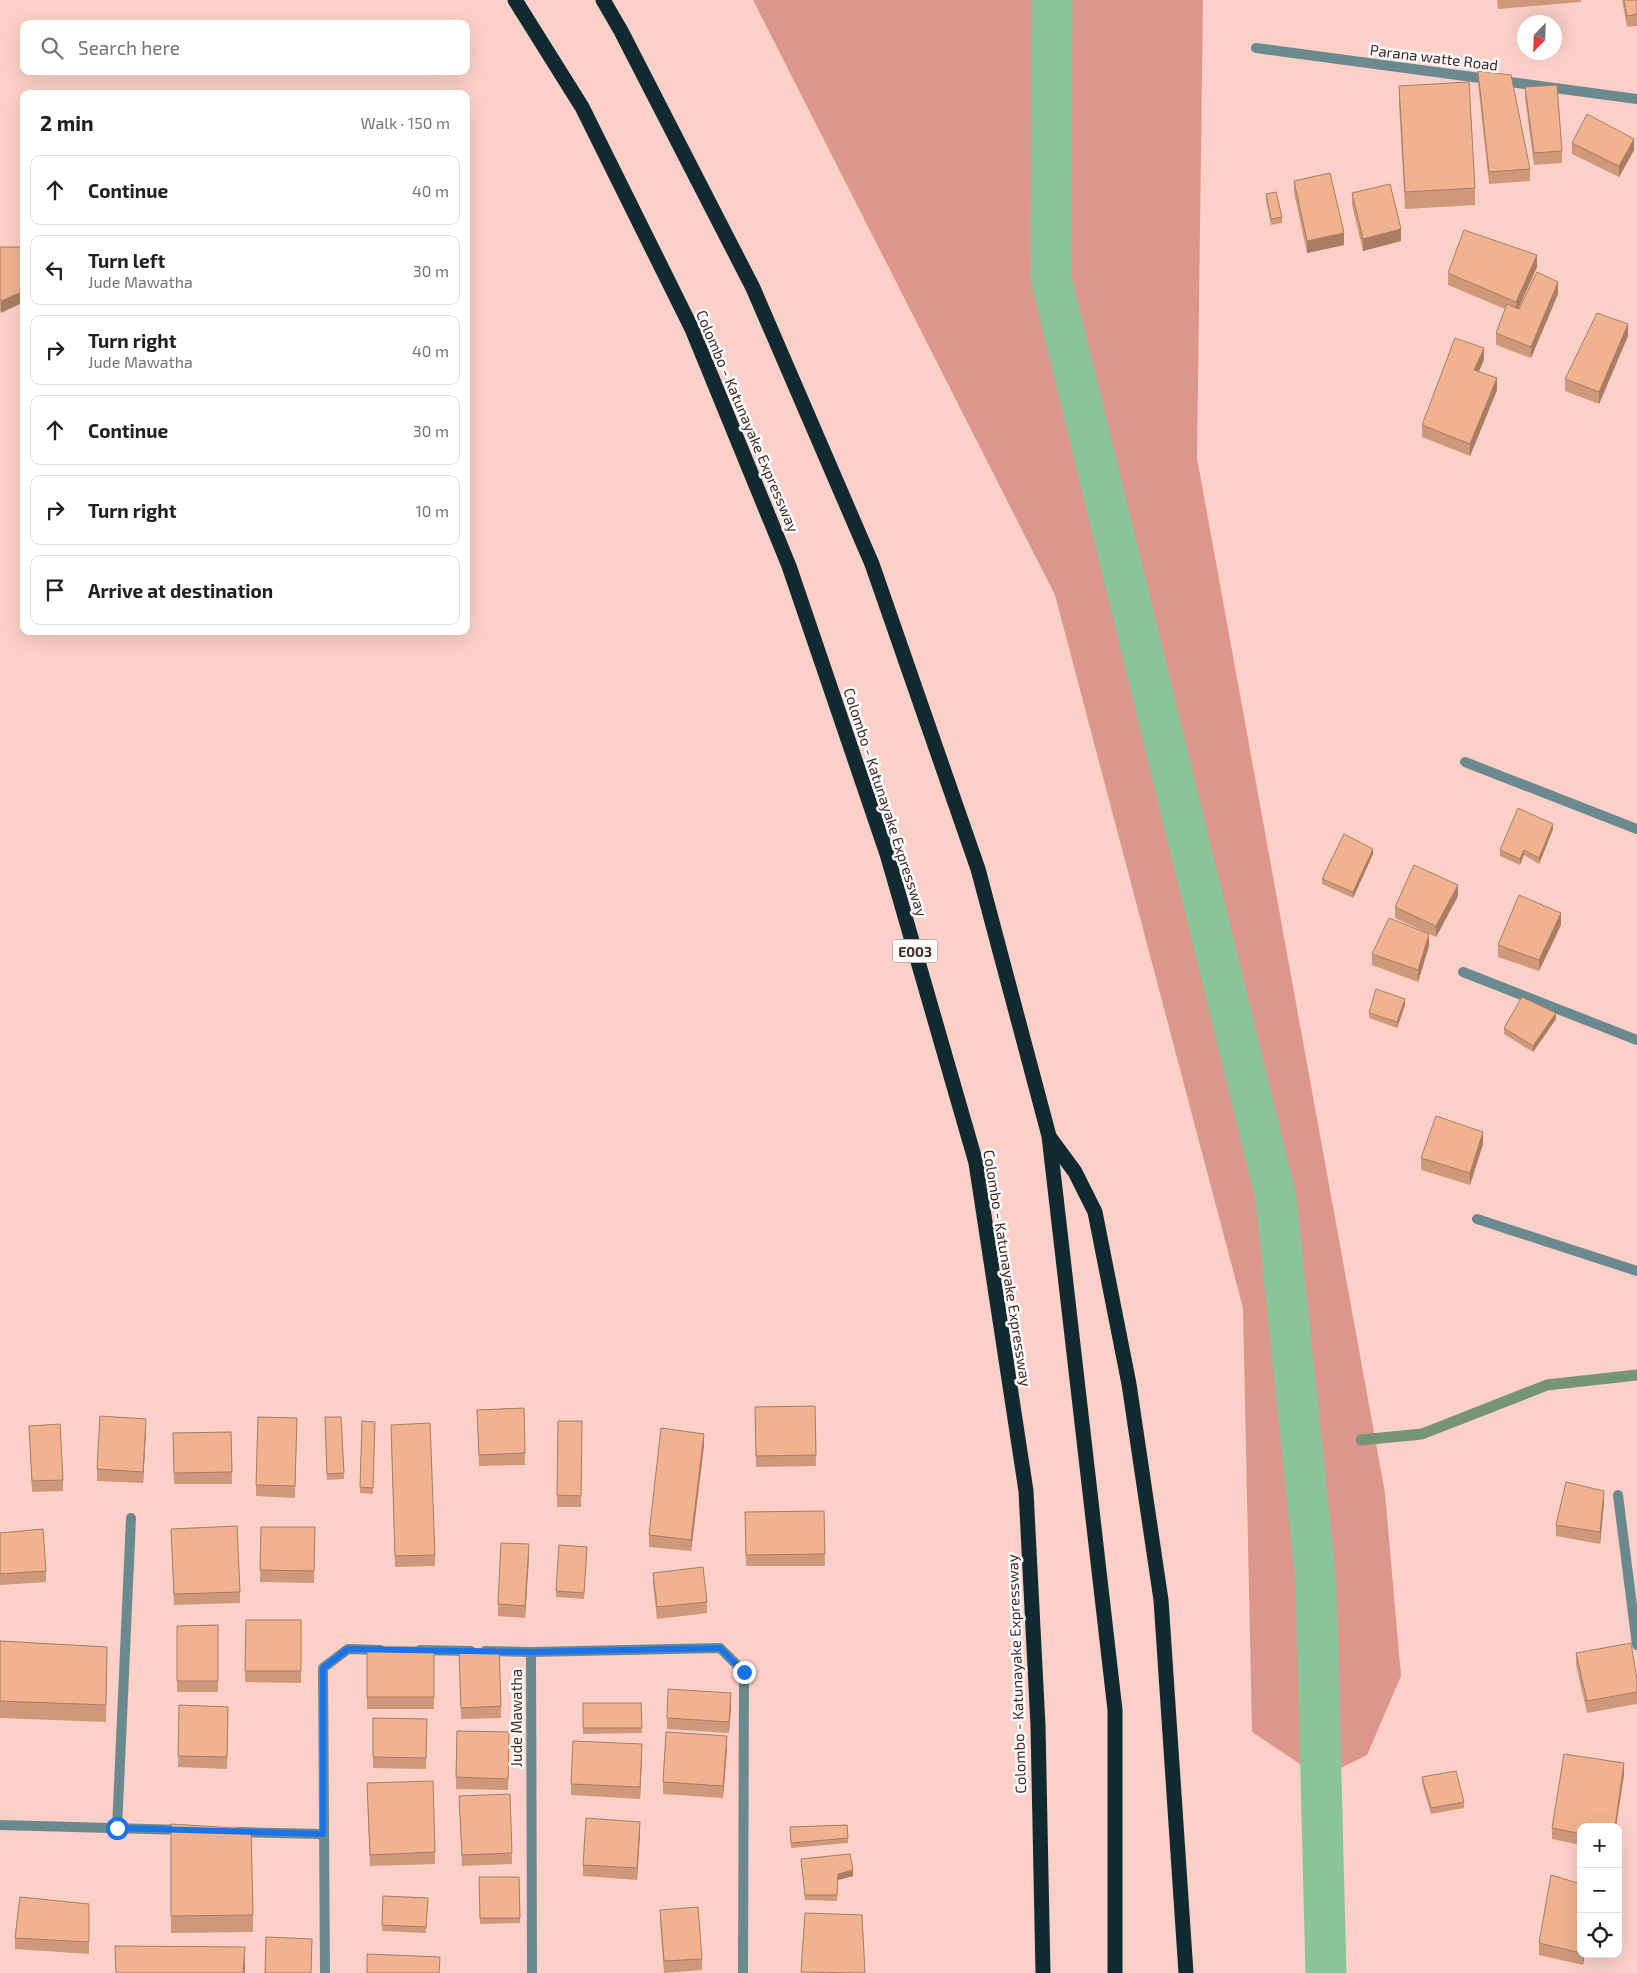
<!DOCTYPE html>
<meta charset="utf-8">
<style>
:root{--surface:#fff;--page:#f6f6f6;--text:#202124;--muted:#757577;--line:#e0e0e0}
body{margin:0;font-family:"Exo 2",sans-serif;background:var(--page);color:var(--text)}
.controls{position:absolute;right:15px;bottom:15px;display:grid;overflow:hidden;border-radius:10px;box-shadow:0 5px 20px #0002}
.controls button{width:45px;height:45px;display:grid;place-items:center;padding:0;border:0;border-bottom:1px solid var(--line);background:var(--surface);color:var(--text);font:25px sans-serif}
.compass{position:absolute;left:1517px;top:15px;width:45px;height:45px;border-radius:50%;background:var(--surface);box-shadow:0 5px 20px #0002;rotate:203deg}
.stop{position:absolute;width:15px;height:15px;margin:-11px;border:4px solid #1a73e8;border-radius:50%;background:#fff}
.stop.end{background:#1a73e8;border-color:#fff;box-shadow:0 1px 5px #0008}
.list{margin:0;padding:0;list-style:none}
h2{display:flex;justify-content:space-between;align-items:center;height:65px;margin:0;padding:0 20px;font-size:21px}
h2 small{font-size:16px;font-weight:400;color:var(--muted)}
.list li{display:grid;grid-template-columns:32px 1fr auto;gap:15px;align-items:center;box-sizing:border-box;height:70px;margin:0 10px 10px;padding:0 10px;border:1px solid var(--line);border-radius:10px}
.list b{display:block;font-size:19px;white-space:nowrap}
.list p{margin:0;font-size:16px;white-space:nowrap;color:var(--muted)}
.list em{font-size:16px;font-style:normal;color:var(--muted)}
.icon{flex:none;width:28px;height:28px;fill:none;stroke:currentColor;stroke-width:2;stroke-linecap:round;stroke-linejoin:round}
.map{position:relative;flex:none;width:1637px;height:1973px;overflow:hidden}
.search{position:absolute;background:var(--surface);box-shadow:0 5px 20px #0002;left:20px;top:20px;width:450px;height:55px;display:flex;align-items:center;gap:12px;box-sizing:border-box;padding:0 18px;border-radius:10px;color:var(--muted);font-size:19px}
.panel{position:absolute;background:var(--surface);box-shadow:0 5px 20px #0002;left:20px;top:90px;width:450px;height:545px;border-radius:10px}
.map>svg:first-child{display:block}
.green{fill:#dc978a}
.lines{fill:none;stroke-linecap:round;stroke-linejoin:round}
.stream{stroke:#759575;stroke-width:11}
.canal{stroke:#8bc498;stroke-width:41}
.service{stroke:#6a8a90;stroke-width:10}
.minor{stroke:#6a8a90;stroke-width:10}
.motorway{stroke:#102a2f;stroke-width:15}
.wall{fill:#ce997b}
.shaded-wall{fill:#a87d64}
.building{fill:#f0b28f;stroke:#a87d64}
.route{stroke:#1a73e8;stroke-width:6}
.labels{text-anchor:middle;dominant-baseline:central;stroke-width:5;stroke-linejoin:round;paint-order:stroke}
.shield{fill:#fcfcfc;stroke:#7a6864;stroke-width:1}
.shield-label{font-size:14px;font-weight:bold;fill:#422823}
.street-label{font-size:15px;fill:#422823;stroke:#fcfcfc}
</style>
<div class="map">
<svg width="1637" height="1973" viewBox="0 0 1637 1973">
<rect width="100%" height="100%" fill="#fbd0c8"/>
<polygon class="green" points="753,0 1203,0 1197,458 1385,1493 1401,1676 1367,1755 1321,1778 1252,1732 1243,1308 1055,595"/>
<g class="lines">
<polyline class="stream" points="1361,1440 1422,1434 1547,1385 1637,1375"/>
<polyline class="canal" points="1052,0 1051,278 1276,1198 1316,1582 1326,1973"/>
<polyline class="service" points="117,1829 131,1518"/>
<g class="minor">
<polyline points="1256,48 1637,99"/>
<polyline points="1465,762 1637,829"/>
<polyline points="1463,972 1637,1040"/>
<polyline points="1477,1219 1637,1271"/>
<polyline points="1618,1495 1637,1645"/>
<polyline points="420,1650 471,1651"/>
<polyline points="485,1651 531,1652 532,1973"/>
<polyline points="531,1652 720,1648 744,1672 743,1973"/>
<polyline points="0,1825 184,1830"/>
<polyline points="238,1832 323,1834"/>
<polyline points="325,1973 323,1668 348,1649 381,1650"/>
</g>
<g class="motorway">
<polyline points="515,0 582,107 692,329 789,566 887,854 976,1163 1026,1491 1038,1726 1043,1973"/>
<polyline points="603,0 621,31 753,288 872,564 978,869 1049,1136 1115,1710 1115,1973"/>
<polyline points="1050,1138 1075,1172 1095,1212 1129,1384 1161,1600 1186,1973"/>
</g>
</g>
<g class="wall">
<polygon points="1497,0 1581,0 1581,2 1498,9"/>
<polygon points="1622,0 1637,0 1637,26 1627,27"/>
<polygon points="1478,71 1530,169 1530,181 1489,184 1478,83"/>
<polygon points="1399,86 1475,188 1475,205 1405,209 1399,103"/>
<polygon points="1525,87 1562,151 1562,163 1534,165 1525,98"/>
<polygon points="1572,143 1634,150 1619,177 1572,154"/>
<polygon points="1294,181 1344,245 1307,253 1294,192"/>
<polygon points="1352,193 1401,241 1363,251 1352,205"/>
<polygon points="1266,194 1282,217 1282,223 1271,225 1266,200"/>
<polygon points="0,247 20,247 1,313 0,310"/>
<polygon points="1537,267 1519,307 1558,294 1531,358 1496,345 1496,333 1505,309 1448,285 1448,273"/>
<polygon points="1628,336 1599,404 1565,391 1565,379"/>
<polygon points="1484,360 1479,372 1497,390 1470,456 1422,437 1422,425"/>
<polygon points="1553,829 1539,864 1524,855 1520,865 1500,856 1500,850"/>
<polygon points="1373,854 1353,898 1322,884 1322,879"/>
<polygon points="1458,896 1436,937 1395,918 1395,907"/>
<polygon points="1561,925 1539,971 1498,957 1498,945"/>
<polygon points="1429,946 1418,982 1372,965 1372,954"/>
<polygon points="1405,1005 1397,1028 1369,1018 1369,1013"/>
<polygon points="1556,1019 1533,1052 1504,1034 1504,1028"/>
<polygon points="1483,1144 1470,1185 1421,1170 1421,1158"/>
<polygon points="815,1406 816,1466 756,1467 755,1407"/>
<polygon points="524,1408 525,1465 479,1466 477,1410"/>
<polygon points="325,1417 341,1417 344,1479 327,1480"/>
<polygon points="297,1418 295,1498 256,1496 256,1485"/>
<polygon points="362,1421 375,1422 373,1494 360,1493"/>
<polygon points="558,1421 582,1421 581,1507 557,1507"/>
<polygon points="391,1425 435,1555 435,1566 395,1567"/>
<polygon points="29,1426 63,1480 63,1491 32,1492"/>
<polygon points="146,1431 143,1483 97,1481 97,1469"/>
<polygon points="231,1432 232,1484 174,1484 173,1433"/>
<polygon points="704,1445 691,1551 649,1547 649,1535"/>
<polygon points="1604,1503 1600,1544 1556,1536 1556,1525"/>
<polygon points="824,1511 825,1566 746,1566 745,1512"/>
<polygon points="261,1527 315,1527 314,1583 260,1582"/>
<polygon points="171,1529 240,1592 240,1603 174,1605"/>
<polygon points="0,1533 46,1571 46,1582 0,1585"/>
<polygon points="587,1547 584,1599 556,1597 556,1591"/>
<polygon points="529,1556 525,1618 498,1616 498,1604"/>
<polygon points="653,1573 707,1602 707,1613 657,1619 653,1584"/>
<polygon points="246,1620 301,1620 301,1683 245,1682"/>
<polygon points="218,1625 218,1692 177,1692 177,1626"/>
<polygon points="0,1641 107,1647 106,1722 0,1718"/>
<rect x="367" y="1647" width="67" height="62"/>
<polygon points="459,1650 501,1706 501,1718 461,1719"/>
<polygon points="1576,1653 1637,1680 1637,1704 1587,1713 1576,1665"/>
<polygon points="583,1703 641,1703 642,1733 583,1734"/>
<polygon points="179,1705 228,1707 227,1769 178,1767"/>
<polygon points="731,1705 729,1733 667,1729 667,1718"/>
<polygon points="373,1718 427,1719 426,1769 373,1768"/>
<polygon points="457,1731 509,1732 508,1790 456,1789"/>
<polygon points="727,1748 723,1798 663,1794 663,1782"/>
<polygon points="642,1756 640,1799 571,1795 571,1784"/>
<polygon points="1624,1775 1581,1827 1581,1845 1552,1839 1552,1828"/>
<polygon points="1422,1777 1464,1802 1464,1808 1431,1814 1422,1783"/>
<polygon points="367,1783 435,1852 435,1864 370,1866"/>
<polygon points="459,1796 512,1853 512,1864 462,1866"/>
<polygon points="171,1824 253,1915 253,1932 171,1933"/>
<polygon points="640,1833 637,1880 583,1876 583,1865"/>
<polygon points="790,1833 848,1838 848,1843 791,1848"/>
<polygon points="801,1859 853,1876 838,1880 837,1901 805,1900"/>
<polygon points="479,1877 519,1877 520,1923 480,1924"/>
<polygon points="1581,1884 1581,1954 1585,1954 1583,1965 1539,1955 1539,1943"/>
<polygon points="383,1896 428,1898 426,1933 382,1931"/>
<polygon points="89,1904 89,1954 15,1949 15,1938"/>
<polygon points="660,1910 702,1959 702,1970 664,1973 660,1922"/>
</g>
<g class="shaded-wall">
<polygon points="1634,139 1634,150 1619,177 1619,166"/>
<polygon points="1401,229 1401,241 1363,251 1363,239"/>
<polygon points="1344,233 1344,245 1307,253 1307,241"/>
<polygon points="1537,255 1537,267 1516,314 1516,302"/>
<polygon points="1558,282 1558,294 1531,358 1531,347"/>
<polygon points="24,291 24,302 1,313 1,301"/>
<polygon points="1628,324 1628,336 1599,404 1599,392"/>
<polygon points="1484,348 1484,360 1474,381 1474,370"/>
<polygon points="1497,378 1497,390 1470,456 1470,444"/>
<polygon points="1553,824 1553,829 1539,864 1539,858"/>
<polygon points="1373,849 1373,854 1353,898 1353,892"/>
<polygon points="1524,850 1524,855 1520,865 1520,859"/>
<polygon points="1458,885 1458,896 1436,937 1436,926"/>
<polygon points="1561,913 1561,925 1539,971 1539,960"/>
<polygon points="1429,934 1429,946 1418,982 1418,970"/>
<polygon points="1405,999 1405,1005 1397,1028 1397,1022"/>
<polygon points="1556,1013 1556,1019 1533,1052 1533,1046"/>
<polygon points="1483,1132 1483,1144 1470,1185 1470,1173"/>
<polygon points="146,1419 146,1431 143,1483 143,1472"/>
<polygon points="704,1434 704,1445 691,1551 691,1540"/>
<polygon points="1604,1491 1604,1503 1600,1544 1600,1532"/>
<polygon points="529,1544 529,1556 525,1618 525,1606"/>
<polygon points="731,1693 731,1705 729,1733 729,1722"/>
<polygon points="727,1736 727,1748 723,1798 723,1786"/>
<polygon points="642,1744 642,1756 640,1799 640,1787"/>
<polygon points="1624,1763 1624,1775 1616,1827 1615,1827"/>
<polygon points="640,1822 640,1833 637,1880 637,1868"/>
<polygon points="853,1870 853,1876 838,1880 837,1901 838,1874"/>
<polygon points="245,1947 245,1973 243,1973"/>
<polygon points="1583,1954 1585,1954 1583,1965"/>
</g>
<g class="building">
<polygon points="1624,0 1637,0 1637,14 1627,16"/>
<polygon points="1478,71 1511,75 1530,169 1489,172"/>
<polygon points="1469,82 1475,188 1405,192 1399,86"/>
<polygon points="1557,85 1562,151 1534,153 1525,87"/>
<polygon points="1587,114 1634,139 1619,166 1572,143"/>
<polygon points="1330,173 1344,233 1307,241 1294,181"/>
<polygon points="1390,184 1401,229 1363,239 1352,193"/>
<polygon points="1276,192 1282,217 1271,219 1266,194"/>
<polygon points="1464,230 1537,255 1516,302 1448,273"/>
<polygon points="0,247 20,247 24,253 24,291 1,301 0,298"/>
<polygon points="1537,272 1558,282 1531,347 1496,333 1507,304 1519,309"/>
<polygon points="1597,313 1628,324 1599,392 1565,379"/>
<polygon points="1455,338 1484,348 1474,370 1497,378 1470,444 1422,425"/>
<polygon points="1518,808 1553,824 1539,858 1524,850 1520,859 1500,850"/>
<polygon points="1344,834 1373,849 1353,892 1322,879"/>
<polygon points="1414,865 1458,885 1436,926 1395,907"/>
<polygon points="1519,895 1561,913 1539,960 1498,945"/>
<polygon points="1389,918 1429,934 1418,970 1372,954"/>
<polygon points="1376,989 1405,999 1397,1022 1369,1013"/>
<polygon points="1522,997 1556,1013 1533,1046 1504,1028"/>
<polygon points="1436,1116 1483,1132 1470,1173 1421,1158"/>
<polygon points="815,1406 816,1455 756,1456 755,1407"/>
<polygon points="524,1408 525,1453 479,1455 477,1410"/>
<polygon points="100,1416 146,1419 143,1472 97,1469"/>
<polygon points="258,1417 297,1418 295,1486 256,1485"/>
<polygon points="325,1417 341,1417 344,1473 327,1474"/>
<polygon points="362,1421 375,1422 373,1488 360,1487"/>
<polygon points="558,1421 582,1421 581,1496 557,1495"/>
<polygon points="430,1423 435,1555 395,1556 391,1425"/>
<polygon points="60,1424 63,1480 32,1481 29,1426"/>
<polygon points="661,1428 704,1434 691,1540 649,1535"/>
<polygon points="231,1432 232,1472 174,1473 173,1433"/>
<polygon points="1566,1482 1604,1491 1600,1532 1556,1525"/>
<polygon points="824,1511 825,1554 746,1555 745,1512"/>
<polygon points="237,1526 240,1592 174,1594 171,1529"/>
<polygon points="261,1527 315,1527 314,1571 260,1570"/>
<polygon points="43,1529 46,1571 0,1574 0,1533"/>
<polygon points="501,1543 529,1544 525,1606 498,1604"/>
<polygon points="559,1545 587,1547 584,1593 556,1591"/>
<polygon points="703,1567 707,1602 657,1607 653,1573"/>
<polygon points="246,1620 301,1620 301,1671 245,1671"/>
<polygon points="218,1625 218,1681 177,1681 177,1626"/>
<polygon points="0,1641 107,1647 106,1705 0,1701"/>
<polygon points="1631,1643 1637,1680 1637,1692 1587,1701 1576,1653"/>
<rect x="367" y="1647" width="67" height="50"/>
<polygon points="499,1649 501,1706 461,1708 459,1650"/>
<polygon points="668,1689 731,1693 729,1722 667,1718"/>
<polygon points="583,1703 641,1703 642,1728 583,1728"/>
<polygon points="179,1705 228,1707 227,1757 178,1756"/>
<polygon points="373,1718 427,1719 426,1758 373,1757"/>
<polygon points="457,1731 509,1732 508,1779 456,1777"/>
<polygon points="666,1732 727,1736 723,1786 663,1782"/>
<polygon points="573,1741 642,1744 640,1787 571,1784"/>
<polygon points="1564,1754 1624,1763 1615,1827 1581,1827 1581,1834 1552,1828"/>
<polygon points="1456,1771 1464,1802 1431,1808 1422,1777"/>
<polygon points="433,1781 435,1852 370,1855 367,1783"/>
<polygon points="510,1794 512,1853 462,1855 459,1796"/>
<polygon points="586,1818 640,1822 637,1868 583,1865"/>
<polygon points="171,1824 251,1829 253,1915 171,1916"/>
<polygon points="847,1825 848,1838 791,1843 790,1827"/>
<polygon points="850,1854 853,1870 838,1874 837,1895 805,1895 801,1859"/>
<polygon points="1551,1875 1581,1884 1581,1953 1539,1943"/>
<polygon points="479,1877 519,1877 520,1918 480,1918"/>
<polygon points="383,1896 428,1898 426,1927 382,1925"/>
<polygon points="20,1897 89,1904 89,1942 15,1938"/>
<polygon points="698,1907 702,1959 664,1961 660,1910"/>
<polygon points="805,1913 862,1915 865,1973 801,1972"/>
<polygon points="266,1937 312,1939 311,1973 265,1973"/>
<polygon points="115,1946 245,1947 243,1973 116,1973"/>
<polygon points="367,1954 440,1957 439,1973 367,1973"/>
</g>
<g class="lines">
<polyline class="route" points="117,1828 323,1834 323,1668 348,1649 531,1652 720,1648 744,1672"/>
</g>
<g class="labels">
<rect class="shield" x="892.5" y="939.5" width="45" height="23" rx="4"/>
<g class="shield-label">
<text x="915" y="951">E003</text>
</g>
<g class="street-label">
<text transform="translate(1434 57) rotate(7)">Parana watte Road</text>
<text transform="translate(748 421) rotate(67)">Colombo - Katunayake Expressway</text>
<text transform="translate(886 802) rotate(72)">Colombo - Katunayake Expressway</text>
<text transform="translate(1008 1268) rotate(81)">Colombo - Katunayake Expressway</text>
<text transform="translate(1016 1674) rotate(-92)">Colombo - Katunayake Expressway</text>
<text transform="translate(516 1718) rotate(-90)">Jude Mawatha</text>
</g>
</g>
</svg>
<div class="controls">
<button>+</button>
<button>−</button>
<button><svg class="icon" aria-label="locate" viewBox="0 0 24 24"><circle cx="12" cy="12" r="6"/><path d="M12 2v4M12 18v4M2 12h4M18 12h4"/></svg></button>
</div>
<svg class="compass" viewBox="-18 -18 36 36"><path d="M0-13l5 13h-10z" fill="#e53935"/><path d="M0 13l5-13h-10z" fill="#757577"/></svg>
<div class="stop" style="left:117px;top:1828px"></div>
<div class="stop end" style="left:744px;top:1672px"></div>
<div class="search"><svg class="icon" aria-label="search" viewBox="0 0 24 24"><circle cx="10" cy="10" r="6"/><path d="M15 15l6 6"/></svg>Search here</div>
<section class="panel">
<h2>2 min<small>Walk · 150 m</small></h2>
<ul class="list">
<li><svg class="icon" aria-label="ahead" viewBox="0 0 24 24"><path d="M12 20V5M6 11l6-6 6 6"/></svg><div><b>Continue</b></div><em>40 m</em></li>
<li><svg class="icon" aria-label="left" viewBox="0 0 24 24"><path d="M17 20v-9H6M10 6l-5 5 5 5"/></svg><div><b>Turn left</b><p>Jude Mawatha</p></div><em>30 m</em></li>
<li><svg class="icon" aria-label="right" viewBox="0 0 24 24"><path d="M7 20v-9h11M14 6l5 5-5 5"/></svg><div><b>Turn right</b><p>Jude Mawatha</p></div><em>40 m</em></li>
<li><svg class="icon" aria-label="ahead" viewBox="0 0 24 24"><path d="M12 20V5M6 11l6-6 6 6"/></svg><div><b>Continue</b></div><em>30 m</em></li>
<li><svg class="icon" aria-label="right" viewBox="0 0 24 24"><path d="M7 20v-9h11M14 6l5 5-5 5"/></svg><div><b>Turn right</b></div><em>10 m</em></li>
<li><svg class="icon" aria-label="arrive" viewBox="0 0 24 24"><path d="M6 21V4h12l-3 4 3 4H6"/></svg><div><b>Arrive at destination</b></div></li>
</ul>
</section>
</div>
